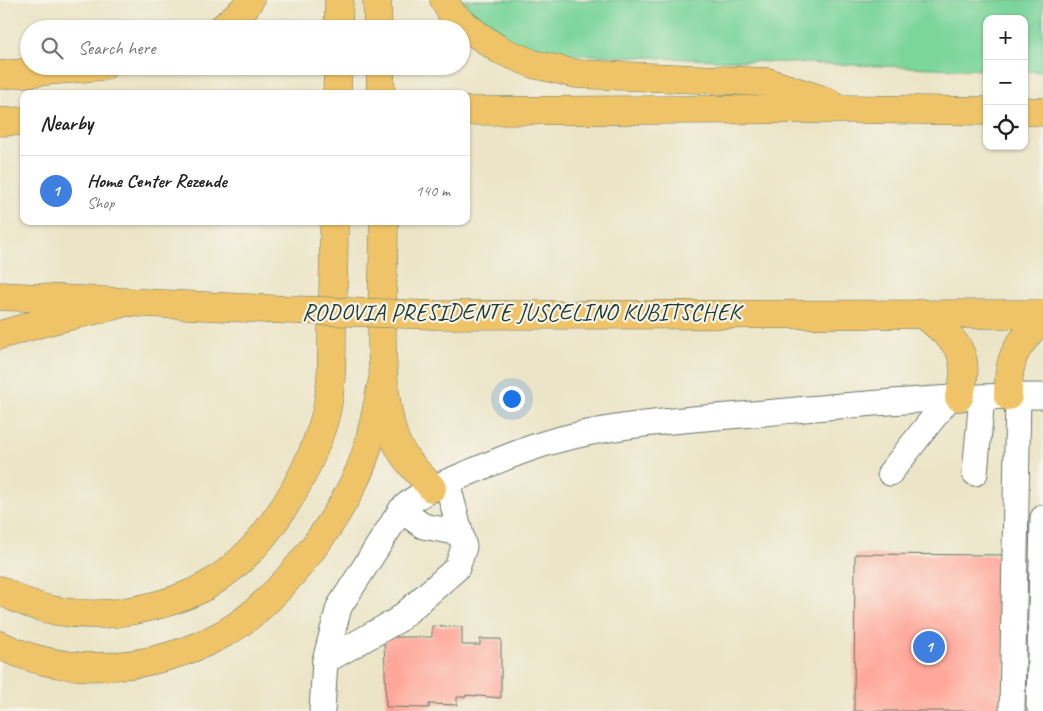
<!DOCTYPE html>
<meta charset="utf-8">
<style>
:root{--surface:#fff;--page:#f6f6f6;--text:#222;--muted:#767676;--line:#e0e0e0;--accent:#1a73e8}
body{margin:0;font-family:Caveat,sans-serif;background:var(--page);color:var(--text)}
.controls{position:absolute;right:15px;top:15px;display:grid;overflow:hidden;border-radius:10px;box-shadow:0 1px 4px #0004}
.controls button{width:45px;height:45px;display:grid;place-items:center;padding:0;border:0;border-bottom:1px solid var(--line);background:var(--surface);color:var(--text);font:25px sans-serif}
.you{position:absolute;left:511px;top:398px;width:18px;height:18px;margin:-12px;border:4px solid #fff;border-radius:50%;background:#1a73e8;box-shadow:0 0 0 8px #1a73e833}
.badge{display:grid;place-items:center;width:32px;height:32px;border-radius:50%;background:var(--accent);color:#fff;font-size:16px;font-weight:700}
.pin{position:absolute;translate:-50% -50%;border:2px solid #fff;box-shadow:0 1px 5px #0006}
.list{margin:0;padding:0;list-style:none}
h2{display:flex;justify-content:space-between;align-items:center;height:65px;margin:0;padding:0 20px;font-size:21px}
h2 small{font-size:16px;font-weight:400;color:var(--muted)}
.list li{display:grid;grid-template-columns:32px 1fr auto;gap:15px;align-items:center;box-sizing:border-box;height:70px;padding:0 20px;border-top:1px solid var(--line)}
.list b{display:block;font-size:19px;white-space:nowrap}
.list p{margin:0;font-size:16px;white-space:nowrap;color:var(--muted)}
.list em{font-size:16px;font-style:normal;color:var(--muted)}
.icon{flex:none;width:28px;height:28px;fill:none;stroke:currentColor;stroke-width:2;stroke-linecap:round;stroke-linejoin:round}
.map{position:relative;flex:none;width:1043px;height:711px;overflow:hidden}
.search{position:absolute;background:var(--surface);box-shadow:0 1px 4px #0004;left:20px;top:20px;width:450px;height:55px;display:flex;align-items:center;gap:12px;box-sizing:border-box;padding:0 18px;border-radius:28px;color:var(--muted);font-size:19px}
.panel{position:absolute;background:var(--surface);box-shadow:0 1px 4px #0004;left:20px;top:90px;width:450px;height:135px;border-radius:10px}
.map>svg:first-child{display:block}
.green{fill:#7cd59b;stroke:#4e8968}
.building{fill:#fea79a}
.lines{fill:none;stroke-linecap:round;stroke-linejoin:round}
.minor-casing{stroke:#667767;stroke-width:27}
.major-casing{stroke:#667767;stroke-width:29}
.highway-casing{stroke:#667767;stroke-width:29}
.minor{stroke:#fff;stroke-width:25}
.major{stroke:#efc469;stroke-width:28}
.highway{stroke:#efc469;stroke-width:28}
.highway-bridge-casing{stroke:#667767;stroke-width:29;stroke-linecap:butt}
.highway-bridge{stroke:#efc469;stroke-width:28}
.labels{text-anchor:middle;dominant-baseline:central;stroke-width:4.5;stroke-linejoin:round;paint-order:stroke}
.street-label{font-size:24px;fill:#1f3d34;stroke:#f7f3e8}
</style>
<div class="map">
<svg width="1043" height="711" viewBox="0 0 1043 711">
<rect width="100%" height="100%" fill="#f7f3e8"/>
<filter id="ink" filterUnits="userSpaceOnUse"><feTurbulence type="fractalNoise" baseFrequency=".02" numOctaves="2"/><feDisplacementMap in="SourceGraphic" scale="10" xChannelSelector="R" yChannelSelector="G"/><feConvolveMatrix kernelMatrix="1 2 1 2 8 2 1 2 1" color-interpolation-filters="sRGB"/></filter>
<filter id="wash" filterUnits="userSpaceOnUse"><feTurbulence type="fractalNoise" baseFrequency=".0096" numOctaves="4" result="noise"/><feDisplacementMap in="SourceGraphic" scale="20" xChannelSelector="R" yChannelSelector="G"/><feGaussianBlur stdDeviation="1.12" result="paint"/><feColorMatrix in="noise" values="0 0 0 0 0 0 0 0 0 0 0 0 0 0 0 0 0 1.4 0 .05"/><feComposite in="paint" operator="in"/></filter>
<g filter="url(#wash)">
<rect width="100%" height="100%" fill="#ebe4c6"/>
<polygon class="green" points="458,0 1043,0 1043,72 1024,71 1024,19 987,19 987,70 558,54 524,51 464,8"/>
<g id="blocks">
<g class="building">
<polygon points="855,554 1005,555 1004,711 854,711"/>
<polygon points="432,626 462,627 462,645 480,645 480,639 501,639 501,698 466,695 466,697 457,697 457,705 429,704 429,708 386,707 384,637 432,637"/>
</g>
</g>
</g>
<g filter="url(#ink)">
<use href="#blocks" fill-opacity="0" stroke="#667767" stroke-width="1"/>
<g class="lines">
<defs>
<g id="minor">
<polyline points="890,473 949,398"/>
<polyline points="975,473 982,397"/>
<polyline points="401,510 423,526 460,533"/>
<polyline points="1043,518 1039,705 1043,709"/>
<polyline points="325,661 398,620 457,568 464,547 447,482"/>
<path d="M322 711 325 661 339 607 401 510C419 492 443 484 466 474 499 460 534 445 569 437 632 422 700 419 764 413 857 404 950 396 1043 396"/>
<polyline points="1012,711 1018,396"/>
</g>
<g id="major">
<polyline points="377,0 378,29"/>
<polyline points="221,29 243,10 250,0"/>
<polyline points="338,29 339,0"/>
<polyline points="380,66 381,94"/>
<polyline points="0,75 104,66"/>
<polyline points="337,94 338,66"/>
<path d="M384 221C384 286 375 375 394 436 400 456 419 473 432 488"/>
<polyline points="0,335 48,321 117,305"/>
<path d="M0 590C34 611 78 617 116 613 146 609 179 601 206 586 264 553 307 479 325 417 332 389 332 359 332 331 333 294 334 258 334 221"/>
<path d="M0 645C70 680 156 670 223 634 273 607 331 531 355 480 370 451 376 410 383 378"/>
</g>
<g id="highway">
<polyline points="444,0 452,14 475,33 500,50 533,64 577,74 768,82 829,102"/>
<polyline points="466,111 849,109 987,111"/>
<polyline points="1024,111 1043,112"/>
<polyline points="0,122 24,121"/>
<polyline points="0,296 266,309"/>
<path d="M922 313C954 340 974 352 959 397"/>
<polyline points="434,315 1043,314"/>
<path d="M1008 396C1008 355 1016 347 1043 317"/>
</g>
</defs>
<use href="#minor" class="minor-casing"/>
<use href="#major" class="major-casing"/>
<use href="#highway" class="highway-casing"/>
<use href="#minor" class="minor"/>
<use href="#major" class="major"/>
<use href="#highway" class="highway"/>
<defs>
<polyline id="highway-bridge" points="266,309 434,315"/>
</defs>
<use href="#highway-bridge" class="highway-bridge-casing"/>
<use href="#highway-bridge" class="highway-bridge"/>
</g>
</g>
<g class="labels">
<g class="street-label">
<text x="521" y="312">RODOVIA PRESIDENTE JUSCELINO KUBITSCHEK</text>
</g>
</g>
</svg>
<div class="controls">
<button>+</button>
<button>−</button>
<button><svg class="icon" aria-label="locate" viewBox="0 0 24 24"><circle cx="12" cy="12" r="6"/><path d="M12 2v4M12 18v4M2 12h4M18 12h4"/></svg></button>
</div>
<div class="you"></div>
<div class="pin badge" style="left:929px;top:647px;background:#3f7fe0">1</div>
<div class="search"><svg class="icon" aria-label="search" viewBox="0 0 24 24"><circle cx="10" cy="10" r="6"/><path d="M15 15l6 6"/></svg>Search here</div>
<section class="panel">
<h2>Nearby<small></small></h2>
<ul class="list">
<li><span class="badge" style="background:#3f7fe0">1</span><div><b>Home Center Rezende</b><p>Shop</p></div><em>140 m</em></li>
</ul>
</section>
</div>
